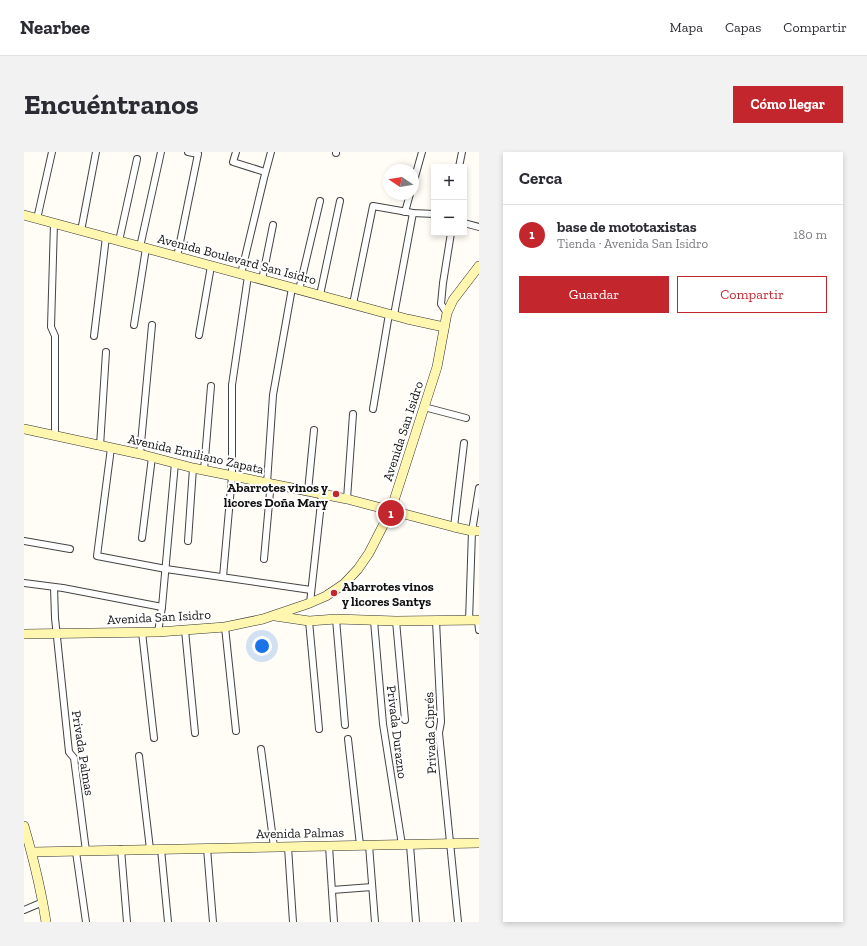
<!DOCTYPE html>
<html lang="es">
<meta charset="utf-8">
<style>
:root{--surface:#fff;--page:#f2f2f3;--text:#2b2b33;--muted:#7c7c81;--line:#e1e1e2;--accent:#c4262e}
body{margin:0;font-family:"Zilla Slab",serif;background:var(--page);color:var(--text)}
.controls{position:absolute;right:12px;top:12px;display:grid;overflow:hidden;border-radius:0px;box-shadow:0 2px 6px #0003}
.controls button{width:36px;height:36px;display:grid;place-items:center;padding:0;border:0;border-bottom:1px solid var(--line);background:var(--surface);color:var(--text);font:20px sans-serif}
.compass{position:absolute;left:359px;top:12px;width:36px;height:36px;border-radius:50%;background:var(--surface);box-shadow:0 2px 6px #0003;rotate:282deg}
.you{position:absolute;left:238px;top:494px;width:14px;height:14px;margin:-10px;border:3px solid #fff;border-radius:50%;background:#1a73e8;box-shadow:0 0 0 6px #1a73e833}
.badge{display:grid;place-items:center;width:26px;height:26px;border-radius:50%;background:var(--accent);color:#fff;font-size:13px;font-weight:700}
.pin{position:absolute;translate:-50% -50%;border:2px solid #fff;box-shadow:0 1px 4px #0006}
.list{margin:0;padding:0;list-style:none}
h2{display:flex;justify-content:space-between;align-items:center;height:52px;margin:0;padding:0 16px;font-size:17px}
h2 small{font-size:13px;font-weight:400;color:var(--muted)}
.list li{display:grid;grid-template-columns:26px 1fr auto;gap:12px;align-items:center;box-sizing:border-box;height:60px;padding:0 16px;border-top:1px solid var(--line)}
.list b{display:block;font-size:15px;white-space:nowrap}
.list p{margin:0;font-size:13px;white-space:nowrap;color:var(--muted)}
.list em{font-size:13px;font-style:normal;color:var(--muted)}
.actions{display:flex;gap:8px;padding:12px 16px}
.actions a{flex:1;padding:9px 0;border:1px solid var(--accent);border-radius:0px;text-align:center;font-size:14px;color:var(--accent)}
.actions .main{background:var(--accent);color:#fff}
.map{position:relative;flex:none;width:455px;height:770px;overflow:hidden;border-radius:0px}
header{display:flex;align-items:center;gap:24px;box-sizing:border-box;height:56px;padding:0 20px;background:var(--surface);border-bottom:1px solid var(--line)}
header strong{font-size:19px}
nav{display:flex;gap:22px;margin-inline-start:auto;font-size:14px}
.intro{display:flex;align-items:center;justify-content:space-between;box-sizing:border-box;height:96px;padding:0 24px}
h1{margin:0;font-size:28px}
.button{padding:10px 18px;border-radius:0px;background:var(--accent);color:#fff;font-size:14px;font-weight:700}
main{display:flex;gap:24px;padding:0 24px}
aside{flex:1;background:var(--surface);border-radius:0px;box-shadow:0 2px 6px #0003}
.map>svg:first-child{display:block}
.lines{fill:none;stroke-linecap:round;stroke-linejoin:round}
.minor-casing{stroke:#444;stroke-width:8}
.secondary-casing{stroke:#333;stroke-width:10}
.minor{stroke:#fff;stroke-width:6}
.secondary{stroke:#fff6b0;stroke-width:9}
.poi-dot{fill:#c4262e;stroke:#fff;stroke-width:1.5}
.labels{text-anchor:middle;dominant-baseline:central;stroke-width:4;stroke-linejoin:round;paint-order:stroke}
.street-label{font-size:13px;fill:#111;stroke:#fff}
.poi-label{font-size:13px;font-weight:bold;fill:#111;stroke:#fff;text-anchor:end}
</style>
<header>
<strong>Nearbee</strong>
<nav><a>Mapa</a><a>Capas</a><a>Compartir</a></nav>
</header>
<div class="intro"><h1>Encuéntranos</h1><a class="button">Cómo llegar</a></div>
<main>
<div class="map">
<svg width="455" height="770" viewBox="0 0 455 770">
<rect width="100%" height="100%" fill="#fffdf5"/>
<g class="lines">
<defs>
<g id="minor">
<polyline points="212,0 209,10 241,20"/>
<polyline points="312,1 312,0"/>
<polyline points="435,15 438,0"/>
<polyline points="389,32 398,0"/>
<polyline points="381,60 386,42"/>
<polyline points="13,67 28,0"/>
<polyline points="30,71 27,175 31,184 31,283"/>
<polyline points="440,71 455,75"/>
<polyline points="57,79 72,0"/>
<polyline points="95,89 113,7"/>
<polyline points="116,95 137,0"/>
<polyline points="153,105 174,2 164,0"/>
<polyline points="217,122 240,26 247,0"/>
<polyline points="238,128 249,73"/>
<polyline points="275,138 296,49"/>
<polyline points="296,143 316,49"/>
<polyline points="329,152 349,54 389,61 410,62"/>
<polyline points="423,161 417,152 419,131 427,81"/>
<polyline points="370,163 389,61"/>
<polyline points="110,173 122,96"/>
<polyline points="175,183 187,114"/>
<polyline points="70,184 82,85"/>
<polyline points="400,255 442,266"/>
<polyline points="349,257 365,162"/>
<polyline points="76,294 82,200"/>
<polyline points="87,296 73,404 142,417 287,438"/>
<polyline points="116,302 128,173"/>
<polyline points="180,318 187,234"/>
<polyline points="284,339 290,278"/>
<polyline points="323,347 329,262"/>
<polyline points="430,375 440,291"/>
<polyline points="118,386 128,305"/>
<polyline points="0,389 46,397"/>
<polyline points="164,389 169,316"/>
<polyline points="240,407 246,340 243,331 249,243 268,136"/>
<polyline points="199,425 208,324 208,233 224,124"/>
<polyline points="0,431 39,436 138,455"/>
<polyline points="30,435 31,466 45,600 50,606 62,699"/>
<polyline points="286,451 298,342"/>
<polyline points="312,467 321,573"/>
<polyline points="454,468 455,478"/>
<polyline points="285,469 295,577"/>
<polyline points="350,469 359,572 378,693"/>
<polyline points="372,469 381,568"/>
<polyline points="412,469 417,570 415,581 434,770"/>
<polyline points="445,469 448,379 455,336"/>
<polyline points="201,475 212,579"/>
<polyline points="161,478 171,581"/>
<polyline points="118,480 130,586"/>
<polyline points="134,480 138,455 151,311"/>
<polyline points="324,587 336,693"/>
<polyline points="237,597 250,695"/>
<polyline points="115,604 126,697"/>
<polyline points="345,693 351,770"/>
<polyline points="386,693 392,770"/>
<polyline points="305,694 310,770"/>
<polyline points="264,695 269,770"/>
<polyline points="183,696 189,770"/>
<polyline points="97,697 103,770"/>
<polyline points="137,697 144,770"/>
<polyline points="52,700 62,770"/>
<polyline points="308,738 348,735"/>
<polyline points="0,758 19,750"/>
</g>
<g id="secondary">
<polyline points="0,63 383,167 420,175"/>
<polyline points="0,277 116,302 169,316 323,347 430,375 448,379 455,379"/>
<polyline points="251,464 285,469 312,467 372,469 455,468"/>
<polyline points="0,482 134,480 201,475 239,467 286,451 302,444 320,432 334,417 345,401 367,358 413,215 423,161 429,148 455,114"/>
<path d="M0 674C9 705 17 737 22 770"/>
<polyline points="8,700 455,691"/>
</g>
</defs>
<use href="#minor" class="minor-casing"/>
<use href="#secondary" class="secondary-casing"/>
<use href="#minor" class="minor"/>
<use href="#secondary" class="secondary"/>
</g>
<g class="poi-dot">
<circle cx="312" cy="342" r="4"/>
<circle cx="310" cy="441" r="4"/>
</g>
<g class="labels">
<g class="street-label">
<text transform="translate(213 107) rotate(15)">Avenida Boulevard San Isidro</text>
<text transform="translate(379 279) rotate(-72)">Avenida San Isidro</text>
<text transform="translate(172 302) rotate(13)">Avenida Emiliano Zapata</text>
<text transform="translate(135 465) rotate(-3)">Avenida San Isidro</text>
<text transform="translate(373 580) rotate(83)">Privada Durazno</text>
<text transform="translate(406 581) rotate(-92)">Privada Ciprés</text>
<text transform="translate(59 601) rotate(81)">Privada Palmas</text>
<text transform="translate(276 681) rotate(-1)">Avenida Palmas</text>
</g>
<g class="poi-label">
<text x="304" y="335">Abarrotes vinos y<tspan x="304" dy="15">licores Doña Mary</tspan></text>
<text x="318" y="434" text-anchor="start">Abarrotes vinos<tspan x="318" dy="15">y licores Santys</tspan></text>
</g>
</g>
</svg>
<div class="controls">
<button>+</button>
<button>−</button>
</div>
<svg class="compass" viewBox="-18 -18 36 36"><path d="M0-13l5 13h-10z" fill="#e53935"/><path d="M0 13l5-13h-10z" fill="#7c7c81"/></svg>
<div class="you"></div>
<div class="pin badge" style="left:367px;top:361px">1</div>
</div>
<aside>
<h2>Cerca<small></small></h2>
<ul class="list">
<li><span class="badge">1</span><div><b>base de mototaxistas</b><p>Tienda · Avenida San Isidro</p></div><em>180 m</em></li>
</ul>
<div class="actions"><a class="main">Guardar</a><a>Compartir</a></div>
</aside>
</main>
